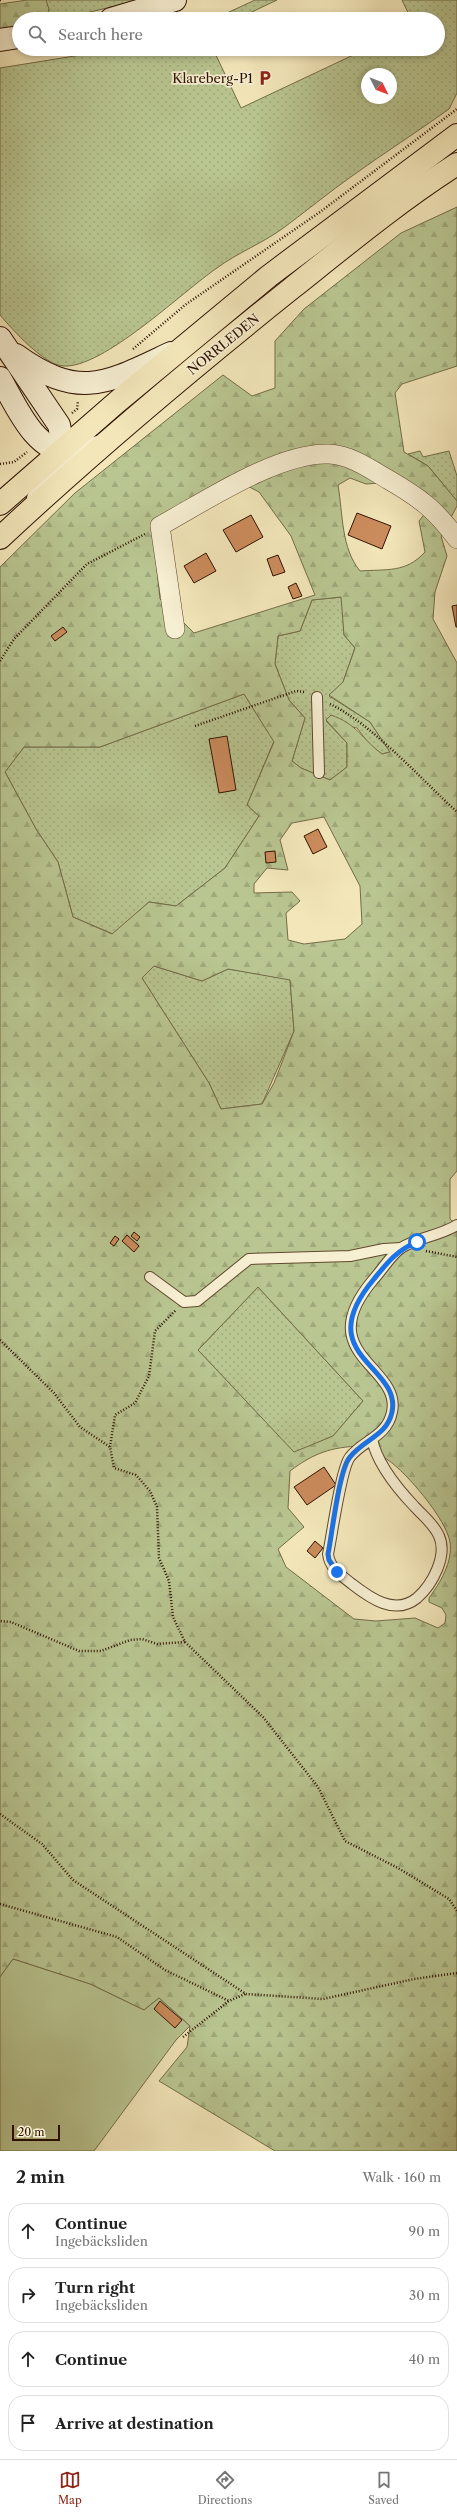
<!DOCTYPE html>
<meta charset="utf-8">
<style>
:root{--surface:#fff;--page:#f6f6f6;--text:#222;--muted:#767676;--line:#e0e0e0;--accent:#8f2418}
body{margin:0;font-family:"Libre Caslon Text",serif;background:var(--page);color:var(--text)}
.compass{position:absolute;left:361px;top:68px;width:36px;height:36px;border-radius:50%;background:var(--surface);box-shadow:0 2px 6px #0003;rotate:132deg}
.scale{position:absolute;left:12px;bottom:10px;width:48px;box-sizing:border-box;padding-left:4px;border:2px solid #2f1300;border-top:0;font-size:11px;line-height:14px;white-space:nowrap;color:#2f1300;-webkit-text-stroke:3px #f7efd2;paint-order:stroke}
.stop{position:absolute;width:12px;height:12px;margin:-9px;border:3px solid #1a73e8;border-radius:50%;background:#fff}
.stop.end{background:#1a73e8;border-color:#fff;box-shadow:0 1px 4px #0008}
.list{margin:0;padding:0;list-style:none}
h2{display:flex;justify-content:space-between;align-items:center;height:52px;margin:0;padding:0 16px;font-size:17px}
h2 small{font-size:13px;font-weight:400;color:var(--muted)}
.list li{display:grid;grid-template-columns:26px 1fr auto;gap:12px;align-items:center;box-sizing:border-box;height:56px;margin:0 8px 8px;padding:0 8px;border:1px solid var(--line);border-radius:16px}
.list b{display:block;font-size:15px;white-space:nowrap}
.list p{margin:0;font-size:13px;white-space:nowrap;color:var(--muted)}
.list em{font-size:13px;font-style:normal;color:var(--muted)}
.icon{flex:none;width:22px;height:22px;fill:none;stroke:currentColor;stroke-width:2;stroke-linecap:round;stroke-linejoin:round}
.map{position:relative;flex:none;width:457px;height:2151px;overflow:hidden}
.search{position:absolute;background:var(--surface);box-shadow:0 2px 6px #0003;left:12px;right:12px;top:12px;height:44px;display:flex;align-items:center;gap:10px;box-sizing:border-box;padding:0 14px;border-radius:22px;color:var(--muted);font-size:15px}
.sheet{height:308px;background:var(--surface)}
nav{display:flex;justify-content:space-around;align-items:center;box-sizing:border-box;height:56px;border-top:1px solid var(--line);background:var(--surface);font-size:11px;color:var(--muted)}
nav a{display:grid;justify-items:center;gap:2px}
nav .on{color:var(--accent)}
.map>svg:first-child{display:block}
.green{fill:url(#green-dots);stroke:#746c48;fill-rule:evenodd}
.forest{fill:url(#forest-firs);stroke:#746c48;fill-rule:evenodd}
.pitch{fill:#b9c691;stroke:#746c48}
.building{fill:#cc8c5d;stroke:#2f1300}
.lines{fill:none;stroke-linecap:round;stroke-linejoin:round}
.lane-casing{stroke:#60482e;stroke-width:12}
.street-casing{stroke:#60482e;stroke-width:20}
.secondary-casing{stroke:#2f1300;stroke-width:24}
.highway-casing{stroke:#2f1300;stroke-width:24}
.path{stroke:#2f1300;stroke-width:2.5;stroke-dasharray:1 2;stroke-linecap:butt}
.lane{stroke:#f7efd2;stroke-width:10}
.street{stroke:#f7efd2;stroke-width:19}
.secondary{stroke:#f7efd2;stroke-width:22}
.highway{stroke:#f3e7ba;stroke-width:22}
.route{stroke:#1a73e8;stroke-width:5}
.labels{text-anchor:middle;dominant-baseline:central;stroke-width:3.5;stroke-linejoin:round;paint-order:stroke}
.poi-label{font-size:13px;fill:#2f1300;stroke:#f7efd2;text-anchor:end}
.street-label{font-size:13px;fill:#2f1300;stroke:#f7efd2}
</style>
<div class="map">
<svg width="457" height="2151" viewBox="0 0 457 2151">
<defs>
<pattern id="green-dots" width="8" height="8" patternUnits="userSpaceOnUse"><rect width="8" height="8" fill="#b9c691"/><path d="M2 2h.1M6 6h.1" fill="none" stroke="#9fa97b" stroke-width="1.8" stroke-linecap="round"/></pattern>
<pattern id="forest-firs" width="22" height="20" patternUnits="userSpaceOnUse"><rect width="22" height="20" fill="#b9c691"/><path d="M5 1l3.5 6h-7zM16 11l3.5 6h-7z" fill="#9fa97b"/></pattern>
</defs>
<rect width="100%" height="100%" fill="#f3e7ba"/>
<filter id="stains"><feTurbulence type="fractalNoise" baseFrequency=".005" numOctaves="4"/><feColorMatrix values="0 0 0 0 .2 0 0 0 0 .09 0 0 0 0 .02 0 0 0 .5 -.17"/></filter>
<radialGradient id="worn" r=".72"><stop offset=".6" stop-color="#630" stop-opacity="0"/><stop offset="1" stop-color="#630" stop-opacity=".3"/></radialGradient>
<g class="green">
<polygon points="46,0 139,0 62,19 46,19 49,15"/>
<polygon points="255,0 277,0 237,19 214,19"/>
<path d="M402 0H457V93L449 109C417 132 384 153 352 176 328 193 305 212 282 229 261 244 237 253 217 268 183 291 103 369 63 366 44 365 12 329 0 315V68L118 49H213L241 108 366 49H438V19H411ZM367 74H391V98H367Z"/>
<polygon points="420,451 423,457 449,451 457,476 457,501 428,466 408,454"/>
<polygon points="342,597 344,635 355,648 343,682 329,696 370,722 390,752 382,754 370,745 357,728 326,721 347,743 347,767 330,780 301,768 292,761 305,718 289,700 275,664 278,636 300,631 312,600"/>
<polygon points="244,694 274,741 247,805 259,816 225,868 176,906 149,902 113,934 73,917 58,862 36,829 5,772 24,747 100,747"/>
<polygon points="154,966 202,981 228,969 290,979 294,1031 262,1104 221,1109 209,1083 142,978"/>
<polygon points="258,1287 363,1401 333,1436 294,1453 198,1350"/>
</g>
<g class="forest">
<polygon points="27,0 46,0 49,9 46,19 19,19 19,27 0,29 0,4"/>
<path d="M457 207V366L402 384 395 393 404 452 428 466 457 501V506L441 536 447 556 435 592 433 619 457 663V1171L450 1179V1219L457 1225V2151H275L159 2081 187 2047 190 2026 159 1998 144 2010 90 1984 13 1959 0 1977V567L75 493 223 375 252 396 275 388V341L304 309 401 233ZM229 476 259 492 291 536 315 595 194 633 160 599 152 521ZM350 478 366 484 392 482 431 506 419 521 425 552C406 573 387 569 360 571 341 548 343 514 338 485ZM341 597 344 635 355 648 343 682 329 695 370 722 390 752 382 754C362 739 357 724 331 715L326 720 347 743V767L330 780 301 768 292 761 305 718 289 700 275 664 278 636 300 631 312 600ZM244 694 274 742 247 805 259 816 225 868 176 906 149 902 112 934 73 917 58 862 36 829 5 772 24 747H100ZM324 817 360 886 362 924 345 939 304 944 288 940 286 913 300 901 292 892 254 893V884L267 868 288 870 280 840 292 823ZM154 966 202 981 228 969 290 980 294 1031 274 1083 262 1104 221 1109 209 1083 142 978ZM258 1287 363 1401 333 1436 294 1452 198 1350ZM361 1446C371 1450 380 1454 388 1460 407 1473 446 1519 450 1542 453 1562 440 1583 429 1598V1602L442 1608 446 1615 445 1623 438 1628 415 1618 376 1621 354 1619 286 1567 278 1549 304 1527 288 1508 290 1471C314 1453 331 1447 361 1446Z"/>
</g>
<polygon class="pitch" points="13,1959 90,1984 144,2010 159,1998 190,2026 176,2040 94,2151 0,2151 0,1977"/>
<g class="building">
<polygon points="357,513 391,526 382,549 348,535"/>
<polygon points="251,515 263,537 236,552 223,530"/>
<polygon points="206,553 216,571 194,583 184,566"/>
<polygon points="278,555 285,572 273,576 267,559"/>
<polygon points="296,583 302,596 293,599 288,587"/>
<polygon points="457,605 457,627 456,627 452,606"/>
<polygon points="63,627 67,632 55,641 51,636"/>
<polygon points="227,736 236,790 219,793 209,739"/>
<polygon points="318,829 327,847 313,854 304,836"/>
<polygon points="275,851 276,862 266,863 265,852"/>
<polygon points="134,1232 140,1237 137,1241 131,1236"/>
<polygon points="127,1235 139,1246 134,1252 122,1241"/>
<polygon points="115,1236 119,1239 114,1246 110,1243"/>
<polygon points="324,1467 336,1485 307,1505 294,1487"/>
<polygon points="315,1541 323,1548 315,1558 307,1551"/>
<polygon points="160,2001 182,2020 175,2028 154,2009"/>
</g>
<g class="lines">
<defs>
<g id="lane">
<polyline points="317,697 319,773"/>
<polyline points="150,1277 184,1302 197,1301 249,1259 350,1256 384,1249 401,1248"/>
<path d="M372 1439C377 1464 397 1488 414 1506 422 1515 434 1524 439 1536 448 1556 432 1585 417 1598 395 1616 370 1598 352 1584 341 1575 330 1569 328 1554 332 1536 341 1468 350 1457 363 1440 387 1437 392 1412 402 1366 310 1355 373 1280 382 1270 391 1255 401 1248 418 1237 440 1236 457 1225"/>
</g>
<path id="street" d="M175 629 160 526C204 502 278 452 329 454 351 455 370 469 389 480 420 498 436 510 457 539"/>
<g id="secondary">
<polyline points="111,19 175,0"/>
<polyline points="0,40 19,37"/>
<path d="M0 338 59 425C66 452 53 478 38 499"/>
<path d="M16 355C80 401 107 383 171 353"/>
<path d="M0 378C16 405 34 452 71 453 80 453 90 450 98 447"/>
</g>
<g id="highway">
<polyline points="0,504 117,402 269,276 457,135"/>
<path d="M0 538C94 450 192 368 292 288 346 245 399 201 457 164"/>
</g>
</defs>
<use href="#lane" class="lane-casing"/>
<use href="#street" class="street-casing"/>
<use href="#secondary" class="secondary-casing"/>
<use href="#highway" class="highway-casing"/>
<g class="path">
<polyline points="0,0 2,0"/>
<polyline points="133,349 185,305 320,212 457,109"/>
<polyline points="72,413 77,409 78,401"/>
<polyline points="0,464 14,462 27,452"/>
<polyline points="0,661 14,639 87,564 145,534"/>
<path d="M330 704C372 724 421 779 457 812"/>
<polyline points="195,726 296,691 305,692"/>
<polyline points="426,1251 457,1257"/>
<polyline points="0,1340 54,1393 80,1427 110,1447 114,1468 136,1475 150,1491 157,1507 159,1558 169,1581 173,1617 185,1642 157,1644 142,1639 130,1640 101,1651 79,1651 11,1622 0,1621"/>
<polyline points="110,1447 115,1415 135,1403 149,1376 155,1331 176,1310"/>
<polyline points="185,1642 263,1717 318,1787 345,1841 398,1868 449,1899 457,1911"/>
<polyline points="0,1814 42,1844 73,1880 246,1994 323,1999 414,1979 457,1973"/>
<polyline points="0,1904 117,1937 165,1970 229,2001"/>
<polyline points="183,2037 229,2001 245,1994"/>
</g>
<use href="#lane" class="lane"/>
<use href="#street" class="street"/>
<use href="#secondary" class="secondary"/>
<use href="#highway" class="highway"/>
</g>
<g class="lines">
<path class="route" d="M337 1572 329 1560 328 1554C332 1535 339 1469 350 1457 364 1439 387 1436 392 1412 402 1365 309 1356 374 1279 387 1263 397 1250 417 1242"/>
</g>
<defs>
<symbol id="parking-bare" viewBox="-9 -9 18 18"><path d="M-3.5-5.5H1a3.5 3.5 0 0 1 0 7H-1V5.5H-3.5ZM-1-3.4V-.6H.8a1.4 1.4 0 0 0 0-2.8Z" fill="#8f2418" stroke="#f7efd2" stroke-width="2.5" paint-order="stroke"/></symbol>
</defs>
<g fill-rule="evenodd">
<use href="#parking-bare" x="254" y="67" width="22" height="22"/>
</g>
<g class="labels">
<g class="poi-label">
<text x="253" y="78">Klareberg-P1</text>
</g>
<g class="street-label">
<text transform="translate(223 344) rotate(-39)">NORRLEDEN</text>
</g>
</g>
<rect width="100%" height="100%" filter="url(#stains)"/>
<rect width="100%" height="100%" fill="url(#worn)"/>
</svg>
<svg class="compass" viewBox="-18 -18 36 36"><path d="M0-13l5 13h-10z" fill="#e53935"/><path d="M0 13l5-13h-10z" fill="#767676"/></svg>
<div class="scale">20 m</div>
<div class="stop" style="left:417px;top:1242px"></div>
<div class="stop end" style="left:337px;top:1572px"></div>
<div class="search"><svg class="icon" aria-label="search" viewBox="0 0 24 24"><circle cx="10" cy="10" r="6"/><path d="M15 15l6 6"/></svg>Search here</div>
</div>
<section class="sheet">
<h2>2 min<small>Walk · 160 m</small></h2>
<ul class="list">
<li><svg class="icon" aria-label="ahead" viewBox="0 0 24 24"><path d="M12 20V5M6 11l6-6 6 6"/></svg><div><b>Continue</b><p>Ingebäcksliden</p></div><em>90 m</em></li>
<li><svg class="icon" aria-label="right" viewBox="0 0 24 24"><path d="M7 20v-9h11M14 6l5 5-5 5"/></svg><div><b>Turn right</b><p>Ingebäcksliden</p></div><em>30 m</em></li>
<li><svg class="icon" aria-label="ahead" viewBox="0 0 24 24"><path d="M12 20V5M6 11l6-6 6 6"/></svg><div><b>Continue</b></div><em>40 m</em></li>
<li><svg class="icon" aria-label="arrive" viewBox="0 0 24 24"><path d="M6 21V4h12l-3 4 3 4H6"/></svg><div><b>Arrive at destination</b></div></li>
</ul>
</section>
<nav>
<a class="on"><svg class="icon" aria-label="map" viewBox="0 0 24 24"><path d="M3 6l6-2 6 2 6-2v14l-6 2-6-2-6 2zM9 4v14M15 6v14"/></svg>Map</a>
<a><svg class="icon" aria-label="directions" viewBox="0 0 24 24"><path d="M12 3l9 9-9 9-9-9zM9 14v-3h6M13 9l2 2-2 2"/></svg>Directions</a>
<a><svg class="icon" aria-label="saved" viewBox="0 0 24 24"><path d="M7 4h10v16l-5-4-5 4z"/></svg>Saved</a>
</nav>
